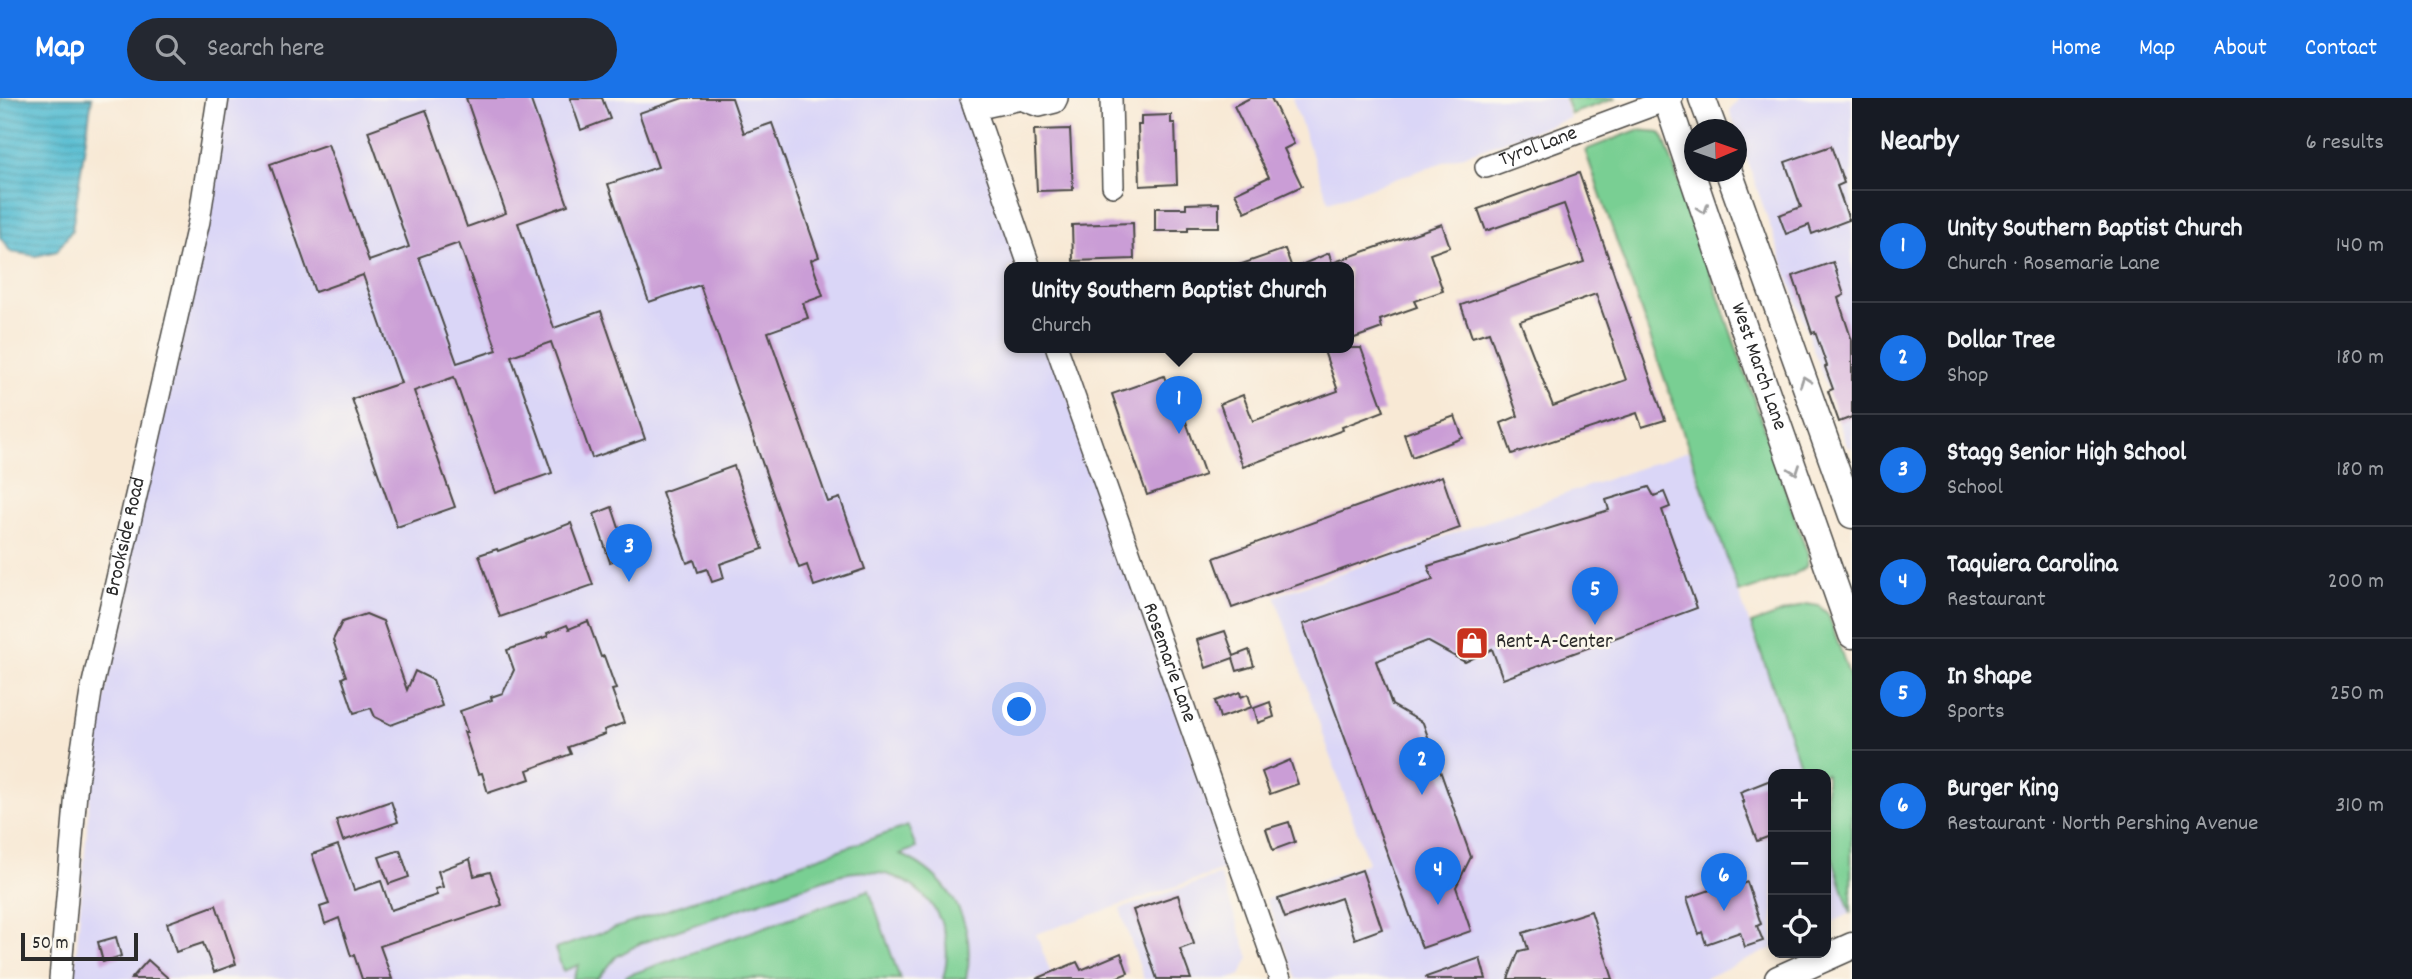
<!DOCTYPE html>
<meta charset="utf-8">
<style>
:root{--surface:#171b24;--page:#242831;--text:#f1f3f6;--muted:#9ea1a6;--line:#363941;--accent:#1a73e8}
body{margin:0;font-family:Dekko,sans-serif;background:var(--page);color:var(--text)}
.controls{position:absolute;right:21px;bottom:21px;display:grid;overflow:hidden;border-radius:14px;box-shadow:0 4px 10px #0003}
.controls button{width:63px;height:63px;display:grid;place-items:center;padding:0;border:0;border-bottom:2px solid var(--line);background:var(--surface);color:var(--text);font:35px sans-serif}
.compass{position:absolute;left:1684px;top:21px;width:63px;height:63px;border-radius:50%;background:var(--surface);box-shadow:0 4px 10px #0003;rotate:88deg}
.scale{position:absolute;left:21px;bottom:18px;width:117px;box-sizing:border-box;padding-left:7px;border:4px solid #2b2b2b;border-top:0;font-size:19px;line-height:24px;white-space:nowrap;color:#2b2b2b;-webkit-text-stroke:5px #fbf7ec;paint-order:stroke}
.you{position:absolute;left:1020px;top:612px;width:24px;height:24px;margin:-18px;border:5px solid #fff;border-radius:50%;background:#1a73e8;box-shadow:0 0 0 10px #1a73e833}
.badge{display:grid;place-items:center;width:46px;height:46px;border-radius:50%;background:var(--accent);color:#fff;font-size:23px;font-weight:700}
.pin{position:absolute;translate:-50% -58px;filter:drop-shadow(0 2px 4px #0008)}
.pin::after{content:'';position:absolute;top:37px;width:24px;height:21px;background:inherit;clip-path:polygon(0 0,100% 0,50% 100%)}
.popup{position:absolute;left:1004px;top:164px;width:350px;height:91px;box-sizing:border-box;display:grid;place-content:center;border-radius:14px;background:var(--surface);filter:drop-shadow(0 2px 5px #0005);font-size:23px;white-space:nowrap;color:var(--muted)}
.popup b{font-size:26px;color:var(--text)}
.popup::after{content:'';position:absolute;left:50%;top:100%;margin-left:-14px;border:14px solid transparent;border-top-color:var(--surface)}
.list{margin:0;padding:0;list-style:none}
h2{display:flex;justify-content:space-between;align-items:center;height:91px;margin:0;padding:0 28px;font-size:30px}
h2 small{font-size:23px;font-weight:400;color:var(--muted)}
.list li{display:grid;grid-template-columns:46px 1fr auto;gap:21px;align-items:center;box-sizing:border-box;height:112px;padding:0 28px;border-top:2px solid var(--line)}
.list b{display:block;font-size:26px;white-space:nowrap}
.list p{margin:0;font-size:23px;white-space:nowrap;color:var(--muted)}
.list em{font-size:23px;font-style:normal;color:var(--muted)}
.icon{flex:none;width:38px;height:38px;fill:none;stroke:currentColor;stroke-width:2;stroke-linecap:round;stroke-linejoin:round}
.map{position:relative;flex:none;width:1852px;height:881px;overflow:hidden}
header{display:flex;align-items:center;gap:42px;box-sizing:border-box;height:98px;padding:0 35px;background:var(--accent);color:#fff}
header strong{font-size:33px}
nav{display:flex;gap:38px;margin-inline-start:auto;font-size:24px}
.search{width:490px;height:63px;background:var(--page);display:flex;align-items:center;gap:18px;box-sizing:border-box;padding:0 24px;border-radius:38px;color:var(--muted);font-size:26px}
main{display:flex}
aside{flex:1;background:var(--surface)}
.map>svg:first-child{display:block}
.built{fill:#dad6f7}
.green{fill:#79cf93;stroke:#527d5f;stroke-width:2}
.water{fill:url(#water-rules);stroke:#3f747e;stroke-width:2}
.building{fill:#ca9dd6;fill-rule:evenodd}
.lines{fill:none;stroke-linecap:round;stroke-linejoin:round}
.minor-casing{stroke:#4a4844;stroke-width:24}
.major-casing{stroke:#4a4844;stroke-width:29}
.minor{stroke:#fff;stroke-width:21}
.major{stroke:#fff;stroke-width:26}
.oneway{stroke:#a0a0a0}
.labels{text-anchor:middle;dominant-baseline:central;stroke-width:5;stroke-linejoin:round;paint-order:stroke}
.street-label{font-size:21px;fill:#2b2b2b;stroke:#fbf7ec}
.poi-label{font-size:21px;fill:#2b2b2b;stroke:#fbf7ec;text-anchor:start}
</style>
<header>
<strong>Map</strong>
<div class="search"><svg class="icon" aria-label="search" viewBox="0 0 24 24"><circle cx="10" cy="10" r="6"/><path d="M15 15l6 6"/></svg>Search here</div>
<nav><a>Home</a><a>Map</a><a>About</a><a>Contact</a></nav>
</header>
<main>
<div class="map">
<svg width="1852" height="881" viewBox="0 0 1852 881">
<defs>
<pattern id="water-rules" width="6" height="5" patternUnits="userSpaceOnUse" patternTransform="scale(1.75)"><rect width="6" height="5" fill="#53bcd1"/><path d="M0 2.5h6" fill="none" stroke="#4599aa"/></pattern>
</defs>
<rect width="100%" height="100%" fill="#fbf7ec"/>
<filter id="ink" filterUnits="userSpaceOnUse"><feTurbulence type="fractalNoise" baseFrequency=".0143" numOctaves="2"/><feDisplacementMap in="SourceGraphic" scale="14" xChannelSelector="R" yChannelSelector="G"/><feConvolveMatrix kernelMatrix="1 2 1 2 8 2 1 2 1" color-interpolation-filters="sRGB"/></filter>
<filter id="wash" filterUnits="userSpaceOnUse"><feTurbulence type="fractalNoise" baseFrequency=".00686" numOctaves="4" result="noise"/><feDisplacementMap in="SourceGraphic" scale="28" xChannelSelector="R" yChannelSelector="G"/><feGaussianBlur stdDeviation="1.57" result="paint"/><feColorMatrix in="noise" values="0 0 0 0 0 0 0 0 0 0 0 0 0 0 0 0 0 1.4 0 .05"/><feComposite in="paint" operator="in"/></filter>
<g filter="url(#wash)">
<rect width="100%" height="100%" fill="#f8e9d5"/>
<g class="built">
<polygon points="210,0 961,0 1022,170 1009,170 1009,250 1050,250 1104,399 1229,770 1036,836 1053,881 74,881 92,672"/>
<polygon points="1292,0 1563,0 1570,20 1329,104"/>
<polygon points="1739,0 1852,0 1852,350 1847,348 1730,13"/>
<polygon points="1688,353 1803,676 1773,676 1773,850 1703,881 1297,881 1266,801 1368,765 1275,498"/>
<polygon points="1826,743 1850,816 1826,827"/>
<polygon points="1220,777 1249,859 1241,877 1230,881 1144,881 1120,811"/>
</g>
<g class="green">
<polygon points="1565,0 1617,0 1571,16"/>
<polygon points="1637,32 1660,34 1664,41 1808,457 1806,469 1793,477 1739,495 1585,52"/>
<polygon points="1806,506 1819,508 1828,516 1852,585 1851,816 1826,742 1826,676 1803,676 1751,526"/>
<path d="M908 728 916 750 900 756C950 778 978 826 966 881H943C962 813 905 759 838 777L641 845 616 859 598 881H573L579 867 563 873 555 851Z"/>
<polygon points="869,792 900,881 627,881 626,878"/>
</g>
<polygon class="water" points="0,0 92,0 72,132 57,153 36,158 11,154 0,139"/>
<g id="blocks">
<g class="building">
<path d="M466 0H530L568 107 518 125 554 230 601 213 645 341 592 360 551 244 511 258 552 375 495 395 454 279 414 293 455 409 397 429 352 301 401 285 363 177 315 194 270 66 328 46 369 163 409 149 368 33 426 12 467 129 506 115ZM459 145 497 252 457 265 419 159Z"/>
<polygon points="570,0 602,0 610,21 581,32"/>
<polygon points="683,0 732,0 744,35 772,25 819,159 811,162 823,198 803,205 808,220 768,234 828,404 840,400 865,471 814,488 807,467 799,470 700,187 649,204 608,86 658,69 639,15"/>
<polygon points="1250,0 1271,0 1294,46 1284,51 1302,88 1245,114 1235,95 1269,79 1234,8"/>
<polygon points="1171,17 1171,25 1175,25 1177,86 1140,88 1138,27 1141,27 1141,18"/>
<polygon points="1070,31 1073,92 1037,93 1034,32"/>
<polygon points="1831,48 1844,85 1837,88 1849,122 1812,136 1809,127 1786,136 1779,117 1801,109 1785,64"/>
<path d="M1579 75 1665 322 1642 329 1637 315 1512 356 1501 325 1518 318 1489 234 1472 239 1461 207 1584 164 1564 106 1486 133 1478 111ZM1596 196 1626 282 1553 308 1520 223Z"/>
<polygon points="1219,105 1219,129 1188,129 1188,133 1155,133 1155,110 1186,110 1186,106"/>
<polygon points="1133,125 1134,161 1073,163 1072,127"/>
<polygon points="1442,126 1450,149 1430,156 1443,193 1414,203 1417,209 1380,222 1382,230 1349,242 1349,170 1294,170 1329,155 1332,165"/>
<polygon points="1285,151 1292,170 1236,170 1236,168"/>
<polygon points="1833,164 1844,197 1838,200 1852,243 1852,319 1839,324 1828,293 1833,291 1825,269 1827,268 1815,234 1812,235 1793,178"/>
<polygon points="1323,250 1361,250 1384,313 1342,329 1343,332 1243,369 1220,306 1243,297 1253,323 1338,293"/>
<polygon points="1164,278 1173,304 1175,304 1181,320 1184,318 1205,377 1147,397 1112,296"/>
<polygon points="1455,318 1463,340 1412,359 1404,336"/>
<polygon points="734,368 763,451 720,466 724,480 712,484 707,471 698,474 694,462 687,465 662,394"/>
<polygon points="1442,378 1460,430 1232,510 1214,460"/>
<polygon points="1649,389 1654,398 1664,394 1670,409 1662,412 1697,510 1503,581 1492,551 1465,564 1427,543 1376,563 1392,607 1423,625 1471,759 1456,789 1471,833 1422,850 1303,526 1433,482 1428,468 1609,412 1606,402"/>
<polygon points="612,409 624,445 620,446 625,459 610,464 594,416"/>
<polygon points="571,425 593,487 500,519 479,457 497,451 498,453"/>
<polygon points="366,516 383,523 407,592 415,573 433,582 442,608 391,627 375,619 371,610 354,615 342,580 346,578 333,542 342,524"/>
<polygon points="588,523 601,559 604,558 616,591 612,592 624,625 604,632 605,636 568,649 571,656 527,672 530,681 488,695 482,675 478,676 464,634 467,634 460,613 492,602 491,599 503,595 514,572 507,552 548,538 547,535 567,527 569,531"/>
<polygon points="1225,533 1234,558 1249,552 1254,568 1237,573 1233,560 1206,570 1197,542"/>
<polygon points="1240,594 1241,599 1248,596 1252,609 1220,620 1215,603"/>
<polygon points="1270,604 1274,619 1258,625 1254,610"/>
<polygon points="1290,662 1298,686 1270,696 1262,674"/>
<polygon points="1773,681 1773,737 1757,743 1742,704 1744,704 1740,694"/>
<polygon points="391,703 398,724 343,743 336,722"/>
<polygon points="1289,724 1295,744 1273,752 1266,731"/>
<polygon points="338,747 354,792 381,783 391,812 437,797 435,791 443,789 438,773 470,761 474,778 490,774 502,807 380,848 392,881 362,881 354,857 351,858 339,820 325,826 320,809 329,806 312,756"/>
<polygon points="400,752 409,779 389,786 379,759"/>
<polygon points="1362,772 1382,831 1355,841 1341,800 1285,820 1278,801"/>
<polygon points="1733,784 1735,789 1747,784 1761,826 1757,828 1763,843 1745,849 1740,834 1706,846 1702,834 1699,836 1687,800"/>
<polygon points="1178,797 1194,846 1180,851 1191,881 1157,881 1133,812"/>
<polygon points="216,807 236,866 214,874 203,845 176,854 167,825"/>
<polygon points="1591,813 1613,881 1508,881 1519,853 1528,851 1523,835"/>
<polygon points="116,839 121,858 103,864 98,844"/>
<polygon points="1121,855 1128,875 1113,881 1036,881 1077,864 1081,872"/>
<polygon points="1480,860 1486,881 1427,881 1426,879"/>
<polygon points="148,862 169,881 131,881"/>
</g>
</g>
</g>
<g filter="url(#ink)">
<use href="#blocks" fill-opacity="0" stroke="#4a4844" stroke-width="2"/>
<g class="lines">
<defs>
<g id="minor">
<polyline points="971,0 1030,170"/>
<polyline points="1111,0 1113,88"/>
<polyline points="1023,2 1039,8 1055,4 1057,0"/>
<polyline points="975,11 1026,0"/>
<path id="s1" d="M1486 69 1672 0"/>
<path id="s2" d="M1057 250 1280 881"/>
<path id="s3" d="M60 881 77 683 91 594 199 123 218 0"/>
</g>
<g id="major">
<path id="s4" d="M1666 0 1745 233 1852 537"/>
<polyline points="1702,0 1714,32"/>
<polyline points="1729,74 1852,417"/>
<polyline points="1778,881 1852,848"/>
</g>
</defs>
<use href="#minor" class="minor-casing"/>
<use href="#major" class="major-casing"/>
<use href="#minor" class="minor"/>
<use href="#major" class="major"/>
</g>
<defs><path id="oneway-chevron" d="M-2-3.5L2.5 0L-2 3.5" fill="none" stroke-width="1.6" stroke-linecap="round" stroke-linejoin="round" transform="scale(1.75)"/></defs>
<g class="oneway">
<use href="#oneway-chevron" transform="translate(1703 111) rotate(71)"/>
<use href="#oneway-chevron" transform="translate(1805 283) rotate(-110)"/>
<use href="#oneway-chevron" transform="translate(1795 372) rotate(70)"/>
</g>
</g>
<defs>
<symbol id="shop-square" viewBox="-11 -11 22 22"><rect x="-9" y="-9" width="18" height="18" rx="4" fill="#c8321e" stroke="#fbf7ec"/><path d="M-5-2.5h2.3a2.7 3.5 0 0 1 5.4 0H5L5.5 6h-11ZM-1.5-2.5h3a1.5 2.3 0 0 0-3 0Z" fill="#fff"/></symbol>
</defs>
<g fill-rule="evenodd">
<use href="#shop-square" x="1453" y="526" width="38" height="38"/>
</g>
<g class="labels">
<g class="street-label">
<text stroke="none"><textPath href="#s1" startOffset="56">Tyrol Lane</textPath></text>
<text stroke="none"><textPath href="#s4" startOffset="284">West March Lane</textPath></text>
<text stroke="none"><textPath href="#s3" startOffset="448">Brookside Road</textPath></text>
<text stroke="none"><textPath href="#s2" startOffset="334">Rosemarie Lane</textPath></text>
</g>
<g class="poi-label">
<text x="1496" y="545">Rent-A-Center</text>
</g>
</g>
</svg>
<div class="controls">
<button>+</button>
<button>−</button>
<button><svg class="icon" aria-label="locate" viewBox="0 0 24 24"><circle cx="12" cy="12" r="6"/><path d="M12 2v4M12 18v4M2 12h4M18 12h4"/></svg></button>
</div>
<svg class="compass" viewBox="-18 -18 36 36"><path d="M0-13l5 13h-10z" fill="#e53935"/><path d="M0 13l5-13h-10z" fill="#9ea1a6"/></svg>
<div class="scale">50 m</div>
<div class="you"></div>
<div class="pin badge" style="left:1179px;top:336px">1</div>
<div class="popup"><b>Unity Southern Baptist Church</b>Church</div>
<div class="pin badge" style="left:1422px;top:697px">2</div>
<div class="pin badge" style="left:629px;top:484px">3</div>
<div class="pin badge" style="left:1438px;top:807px">4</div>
<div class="pin badge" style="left:1595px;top:527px">5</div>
<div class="pin badge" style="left:1724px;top:813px">6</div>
</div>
<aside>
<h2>Nearby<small>6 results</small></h2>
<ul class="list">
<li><span class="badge">1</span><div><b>Unity Southern Baptist Church</b><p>Church · Rosemarie Lane</p></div><em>140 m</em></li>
<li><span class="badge">2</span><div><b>Dollar Tree</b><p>Shop</p></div><em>180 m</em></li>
<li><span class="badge">3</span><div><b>Stagg Senior High School</b><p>School</p></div><em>180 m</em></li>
<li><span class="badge">4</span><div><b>Taquiera Carolina</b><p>Restaurant</p></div><em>200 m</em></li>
<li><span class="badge">5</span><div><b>In Shape</b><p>Sports</p></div><em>250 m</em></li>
<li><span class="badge">6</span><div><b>Burger King</b><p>Restaurant · North Pershing Avenue</p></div><em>310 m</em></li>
</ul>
</aside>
</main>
